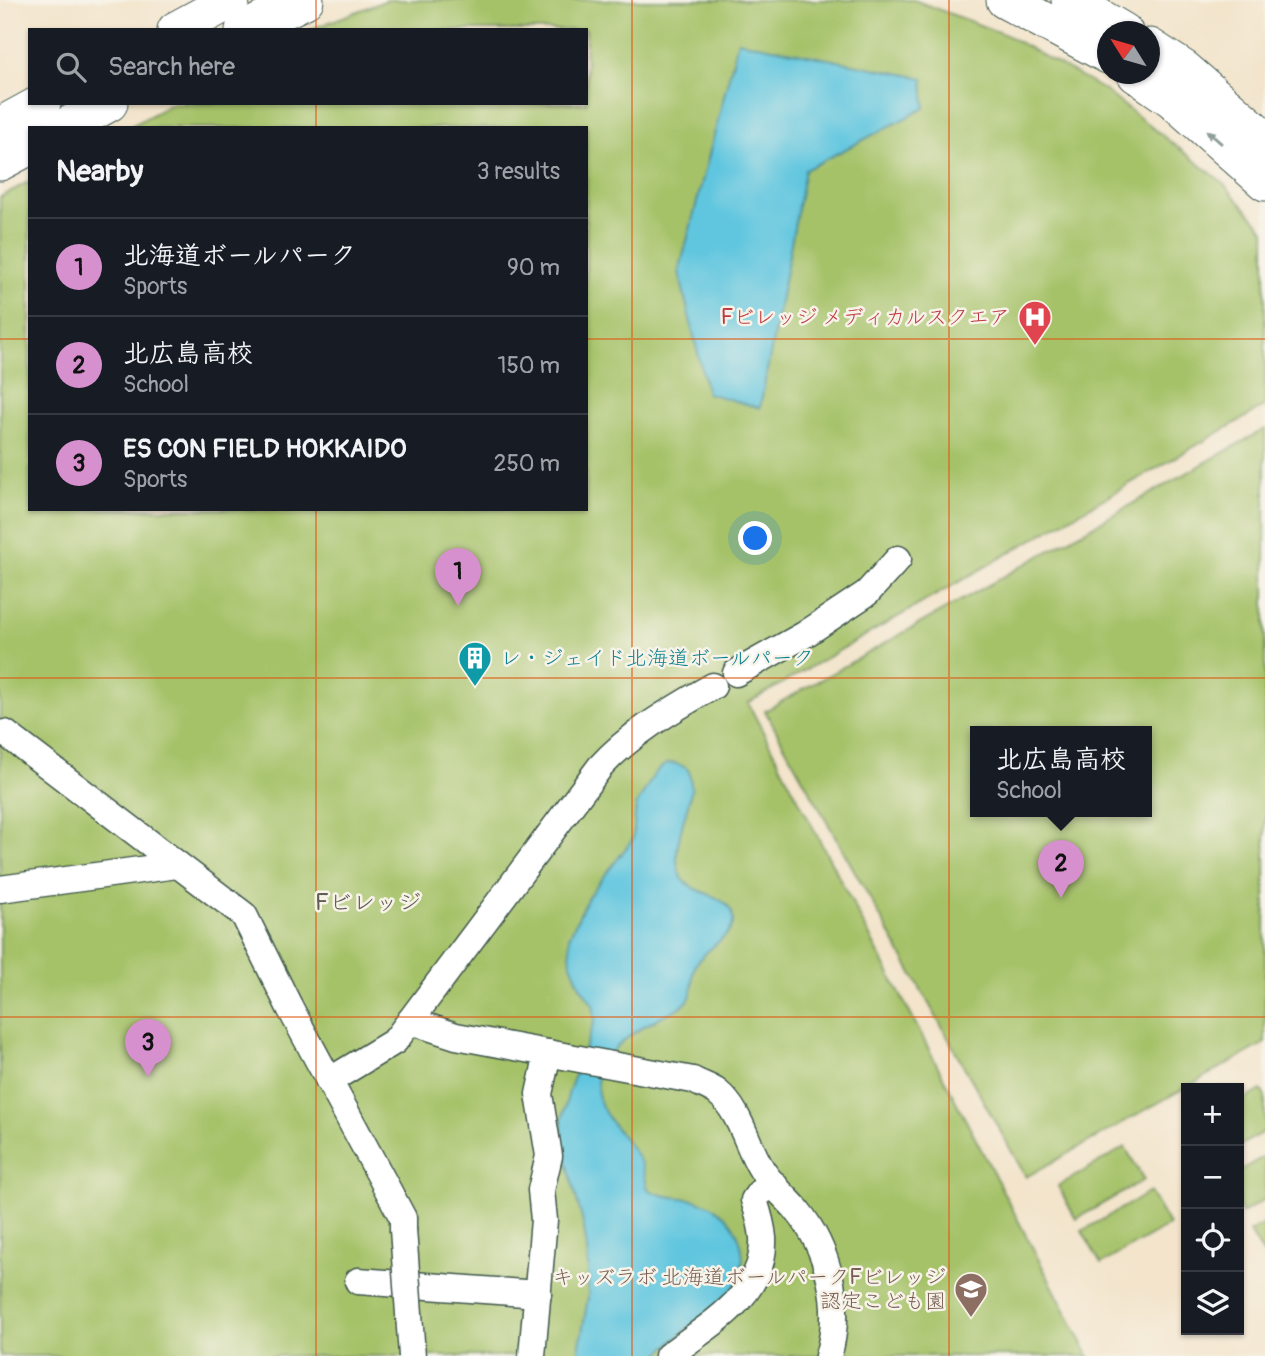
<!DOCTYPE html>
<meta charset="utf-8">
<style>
:root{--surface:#171b24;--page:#20242c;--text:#f1f3f6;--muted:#9ea1a6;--line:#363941;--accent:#d690ce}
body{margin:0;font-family:Pangolin,"Klee One",sans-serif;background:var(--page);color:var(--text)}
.controls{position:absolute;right:21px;bottom:21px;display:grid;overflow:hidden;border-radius:0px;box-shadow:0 2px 5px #0004}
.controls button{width:63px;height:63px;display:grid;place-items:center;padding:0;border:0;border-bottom:2px solid var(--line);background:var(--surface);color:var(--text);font:35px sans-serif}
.compass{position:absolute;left:1097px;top:21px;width:63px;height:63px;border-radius:50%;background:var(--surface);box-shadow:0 2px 5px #0004;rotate:307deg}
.you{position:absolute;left:756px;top:539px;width:24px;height:24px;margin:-18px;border:5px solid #fff;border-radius:50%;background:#1a73e8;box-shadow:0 0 0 10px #1a73e833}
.badge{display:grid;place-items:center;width:46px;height:46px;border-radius:50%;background:var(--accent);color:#111;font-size:23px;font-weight:700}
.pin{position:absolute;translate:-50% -58px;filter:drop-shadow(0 2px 4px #0008)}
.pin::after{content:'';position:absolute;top:37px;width:24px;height:21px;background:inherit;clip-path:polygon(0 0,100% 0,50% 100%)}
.popup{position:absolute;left:970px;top:726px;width:182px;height:91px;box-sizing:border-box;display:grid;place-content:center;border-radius:0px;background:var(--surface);filter:drop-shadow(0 2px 5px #0005);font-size:23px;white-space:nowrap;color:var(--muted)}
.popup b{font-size:26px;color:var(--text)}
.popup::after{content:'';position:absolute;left:50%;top:100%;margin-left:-14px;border:14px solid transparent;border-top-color:var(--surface)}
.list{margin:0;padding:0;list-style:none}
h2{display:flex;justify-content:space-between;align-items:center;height:91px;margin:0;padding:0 28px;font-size:30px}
h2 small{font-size:23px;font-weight:400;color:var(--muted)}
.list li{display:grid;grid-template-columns:46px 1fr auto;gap:21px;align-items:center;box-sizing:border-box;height:98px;padding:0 28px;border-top:2px solid var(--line)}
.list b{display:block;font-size:26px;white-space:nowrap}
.list p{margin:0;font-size:23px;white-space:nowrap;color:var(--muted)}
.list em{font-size:23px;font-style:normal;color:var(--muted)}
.icon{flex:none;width:38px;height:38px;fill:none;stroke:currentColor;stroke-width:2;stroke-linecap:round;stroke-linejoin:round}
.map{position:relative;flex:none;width:1265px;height:1356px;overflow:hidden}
.search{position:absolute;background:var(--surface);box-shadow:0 2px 5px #0004;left:28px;top:28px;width:560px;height:77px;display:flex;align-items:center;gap:18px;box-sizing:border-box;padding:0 24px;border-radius:0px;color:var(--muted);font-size:26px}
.panel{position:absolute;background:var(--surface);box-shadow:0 2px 5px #0004;left:28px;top:126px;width:560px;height:385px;border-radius:0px}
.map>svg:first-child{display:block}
.green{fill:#a6c269;stroke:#62804e;stroke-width:2;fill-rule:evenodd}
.water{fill:#61c6df;stroke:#40828a;stroke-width:2}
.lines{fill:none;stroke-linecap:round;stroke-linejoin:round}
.street-casing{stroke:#3f564b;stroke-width:29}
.secondary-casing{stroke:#3f564b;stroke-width:39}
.street{stroke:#fff;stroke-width:26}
.secondary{stroke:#fff;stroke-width:37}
.street-bridge-casing{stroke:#3f564b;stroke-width:29;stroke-linecap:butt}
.street-bridge{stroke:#fff;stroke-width:26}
.oneway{fill:#8f9e9a}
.grid{fill:none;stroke:#de580e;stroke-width:2;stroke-opacity:0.55}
.labels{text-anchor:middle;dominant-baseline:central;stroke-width:5;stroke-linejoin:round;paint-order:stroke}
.health-label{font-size:21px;fill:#be3a42;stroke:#f7f3e8;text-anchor:end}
.culture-label{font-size:21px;fill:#0d838f;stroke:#f7f3e8;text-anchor:start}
.education-label{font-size:21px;fill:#785e54;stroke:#f7f3e8;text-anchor:end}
.neighbourhood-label{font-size:23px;fill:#615d55;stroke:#f7f3e8}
</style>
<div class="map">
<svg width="1265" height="1356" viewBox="0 0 1265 1356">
<rect width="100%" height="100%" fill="#f7f3e8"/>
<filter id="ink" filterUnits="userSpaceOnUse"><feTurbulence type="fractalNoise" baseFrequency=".0143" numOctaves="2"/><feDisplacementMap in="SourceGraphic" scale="14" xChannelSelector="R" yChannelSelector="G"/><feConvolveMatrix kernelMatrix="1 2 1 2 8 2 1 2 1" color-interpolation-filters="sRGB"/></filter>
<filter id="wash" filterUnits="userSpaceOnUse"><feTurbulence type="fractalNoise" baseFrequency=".00686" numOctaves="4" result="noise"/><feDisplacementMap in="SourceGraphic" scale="28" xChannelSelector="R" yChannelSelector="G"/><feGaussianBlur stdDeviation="1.57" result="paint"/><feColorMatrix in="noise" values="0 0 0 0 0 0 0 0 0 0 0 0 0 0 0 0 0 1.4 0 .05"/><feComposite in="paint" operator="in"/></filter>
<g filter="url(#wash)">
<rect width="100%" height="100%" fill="#f3e4cb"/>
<g class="green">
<polygon points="387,0 914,0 1006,35 1104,90 1221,181 1265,230 1265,406 748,703 1089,1356 0,1356 0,197 30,181 30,509 586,509 586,128 128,128 173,103 586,103 586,30 309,30"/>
<path d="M1265 429V1043L1026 1177 765 711ZM975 732H1147V812H975Z"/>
<polygon points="1261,1090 1265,1096 1265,1131 1239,1146 1239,1103"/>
<polygon points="1125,1147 1144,1180 1076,1219 1058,1186"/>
<polygon points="1265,1156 1265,1199 1242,1213 1239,1208 1239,1171"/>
<polygon points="1150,1192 1169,1225 1101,1264 1082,1231"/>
<polygon points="1265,1223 1265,1257 1250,1232"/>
</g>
<g class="water">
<polygon points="738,41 923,78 925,108 805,170 760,408 707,393 679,272"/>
<path d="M673 763 685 767 689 771C690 778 692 786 691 792 687 815 669 854 681 876 691 897 736 892 733 923 731 936 713 944 705 954 702 957 697 962 695 966 690 978 696 992 687 1002 681 1009 667 1013 659 1018 636 1030 596 1055 597 1086 598 1116 625 1135 639 1159 644 1168 645 1180 648 1189 666 1201 692 1194 715 1208 741 1224 752 1262 733 1288 727 1296 717 1303 709 1310 691 1325 674 1341 656 1356H578L588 1297V1258L584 1227 562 1143V1119L569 1091 595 1020 593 1005 580 986 571 964 569 937 588 897 633 839 636 806 655 773 666 764Z"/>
</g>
</g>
<g filter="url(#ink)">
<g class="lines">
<defs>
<g id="street">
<polyline points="736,673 804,635 867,593 898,559"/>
<polyline points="0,734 5,733 244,915 290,1008 403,1218 403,1229"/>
<polyline points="0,889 177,865"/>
<path d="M410 1021 456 1036 693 1080C700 1084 710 1087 717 1092 741 1111 746 1145 762 1170 771 1185 786 1197 797 1210 829 1249 843 1307 828 1356"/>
<path d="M329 1081 395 1041 600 767C632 732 672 710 713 686"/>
<polyline points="358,1281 538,1294"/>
<polyline points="532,1356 544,1220 541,1190 549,1156 539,1094 548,1053"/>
<path d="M668 1356C707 1326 766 1296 763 1238 762 1225 758 1212 754 1200L759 1193 774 1184"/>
</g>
<g id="secondary">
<polyline points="1005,0 1108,55"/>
<polyline points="1070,0 1124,32"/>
<polyline points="176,30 231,0"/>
<polyline points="244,30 305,0"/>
<polyline points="1150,47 1184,69 1265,139"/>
<polyline points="1136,74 1172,99 1265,182"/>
<polyline points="0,126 42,103"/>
<polyline points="63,128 109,103"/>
<polyline points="0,162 30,146"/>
</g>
</defs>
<use href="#street" class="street-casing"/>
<use href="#secondary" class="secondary-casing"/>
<use href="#street" class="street"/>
<use href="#secondary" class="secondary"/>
<defs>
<polyline id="street-bridge" points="403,1229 412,1356"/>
</defs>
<use href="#street-bridge" class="street-bridge-casing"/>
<use href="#street-bridge" class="street-bridge"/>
</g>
<defs><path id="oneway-solid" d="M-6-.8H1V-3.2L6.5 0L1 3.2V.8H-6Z" transform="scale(1.75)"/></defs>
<use class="oneway" href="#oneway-solid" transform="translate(1214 137) rotate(-139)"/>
</g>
<path class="grid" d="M316 0V30M632 0V1356M949 0V1356M316 103V128M0 339H30M586 339H1265M316 509V1356M0 678H1265M0 1017H1265"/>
<defs>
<symbol id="hospital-pin" viewBox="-11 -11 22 30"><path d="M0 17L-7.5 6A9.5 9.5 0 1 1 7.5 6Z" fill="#e0444e" stroke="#f7f3e8"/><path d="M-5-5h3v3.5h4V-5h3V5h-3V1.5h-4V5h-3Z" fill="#fff"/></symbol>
<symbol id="building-pin" viewBox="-11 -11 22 30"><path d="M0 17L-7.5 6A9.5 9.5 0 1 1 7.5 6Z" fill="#0f9aa8" stroke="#f7f3e8"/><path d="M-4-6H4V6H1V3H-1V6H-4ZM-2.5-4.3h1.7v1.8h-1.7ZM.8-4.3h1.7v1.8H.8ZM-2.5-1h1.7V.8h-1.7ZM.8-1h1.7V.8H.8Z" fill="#fff"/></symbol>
<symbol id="school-pin" viewBox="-11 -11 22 30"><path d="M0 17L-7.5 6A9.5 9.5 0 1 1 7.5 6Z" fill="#8d6e63" stroke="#f7f3e8"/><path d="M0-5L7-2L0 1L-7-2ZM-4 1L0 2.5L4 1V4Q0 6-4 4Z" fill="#fff"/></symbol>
</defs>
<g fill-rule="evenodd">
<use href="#hospital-pin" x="1016" y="298" width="38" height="52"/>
<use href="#building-pin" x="456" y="639" width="38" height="52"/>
<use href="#school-pin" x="952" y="1270" width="38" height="52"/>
</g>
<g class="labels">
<g class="health-label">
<text x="1010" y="317">Fビレッジ メディカルスクエア</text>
</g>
<g class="culture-label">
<text x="500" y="658">レ・ジェイド北海道ボールパーク</text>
</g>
<g class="education-label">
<text x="946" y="1277">キッズラボ 北海道ボールパークFビレッジ<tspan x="946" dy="24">認定こども園</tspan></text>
</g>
<g class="neighbourhood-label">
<text x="368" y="902">Fビレッジ</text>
</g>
</g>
</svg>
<div class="controls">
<button>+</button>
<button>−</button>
<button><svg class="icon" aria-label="locate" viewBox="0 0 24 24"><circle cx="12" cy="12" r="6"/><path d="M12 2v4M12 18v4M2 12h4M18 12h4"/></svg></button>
<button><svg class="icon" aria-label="layers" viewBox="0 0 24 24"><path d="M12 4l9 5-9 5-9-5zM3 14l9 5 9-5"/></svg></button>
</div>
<svg class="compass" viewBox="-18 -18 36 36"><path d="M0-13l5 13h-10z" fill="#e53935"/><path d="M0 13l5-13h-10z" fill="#9ea1a6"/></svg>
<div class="you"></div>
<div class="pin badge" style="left:458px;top:606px">1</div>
<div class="pin badge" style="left:1061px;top:898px">2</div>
<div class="popup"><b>北広島高校</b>School</div>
<div class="pin badge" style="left:148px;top:1077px">3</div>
<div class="search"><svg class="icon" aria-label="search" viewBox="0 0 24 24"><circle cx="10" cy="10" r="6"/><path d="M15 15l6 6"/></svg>Search here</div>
<section class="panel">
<h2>Nearby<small>3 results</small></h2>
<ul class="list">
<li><span class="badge">1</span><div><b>北海道ボールパーク</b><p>Sports</p></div><em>90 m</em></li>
<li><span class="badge">2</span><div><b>北広島高校</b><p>School</p></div><em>150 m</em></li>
<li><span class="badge">3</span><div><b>ES CON FIELD HOKKAIDO</b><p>Sports</p></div><em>250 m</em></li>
</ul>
</section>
</div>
